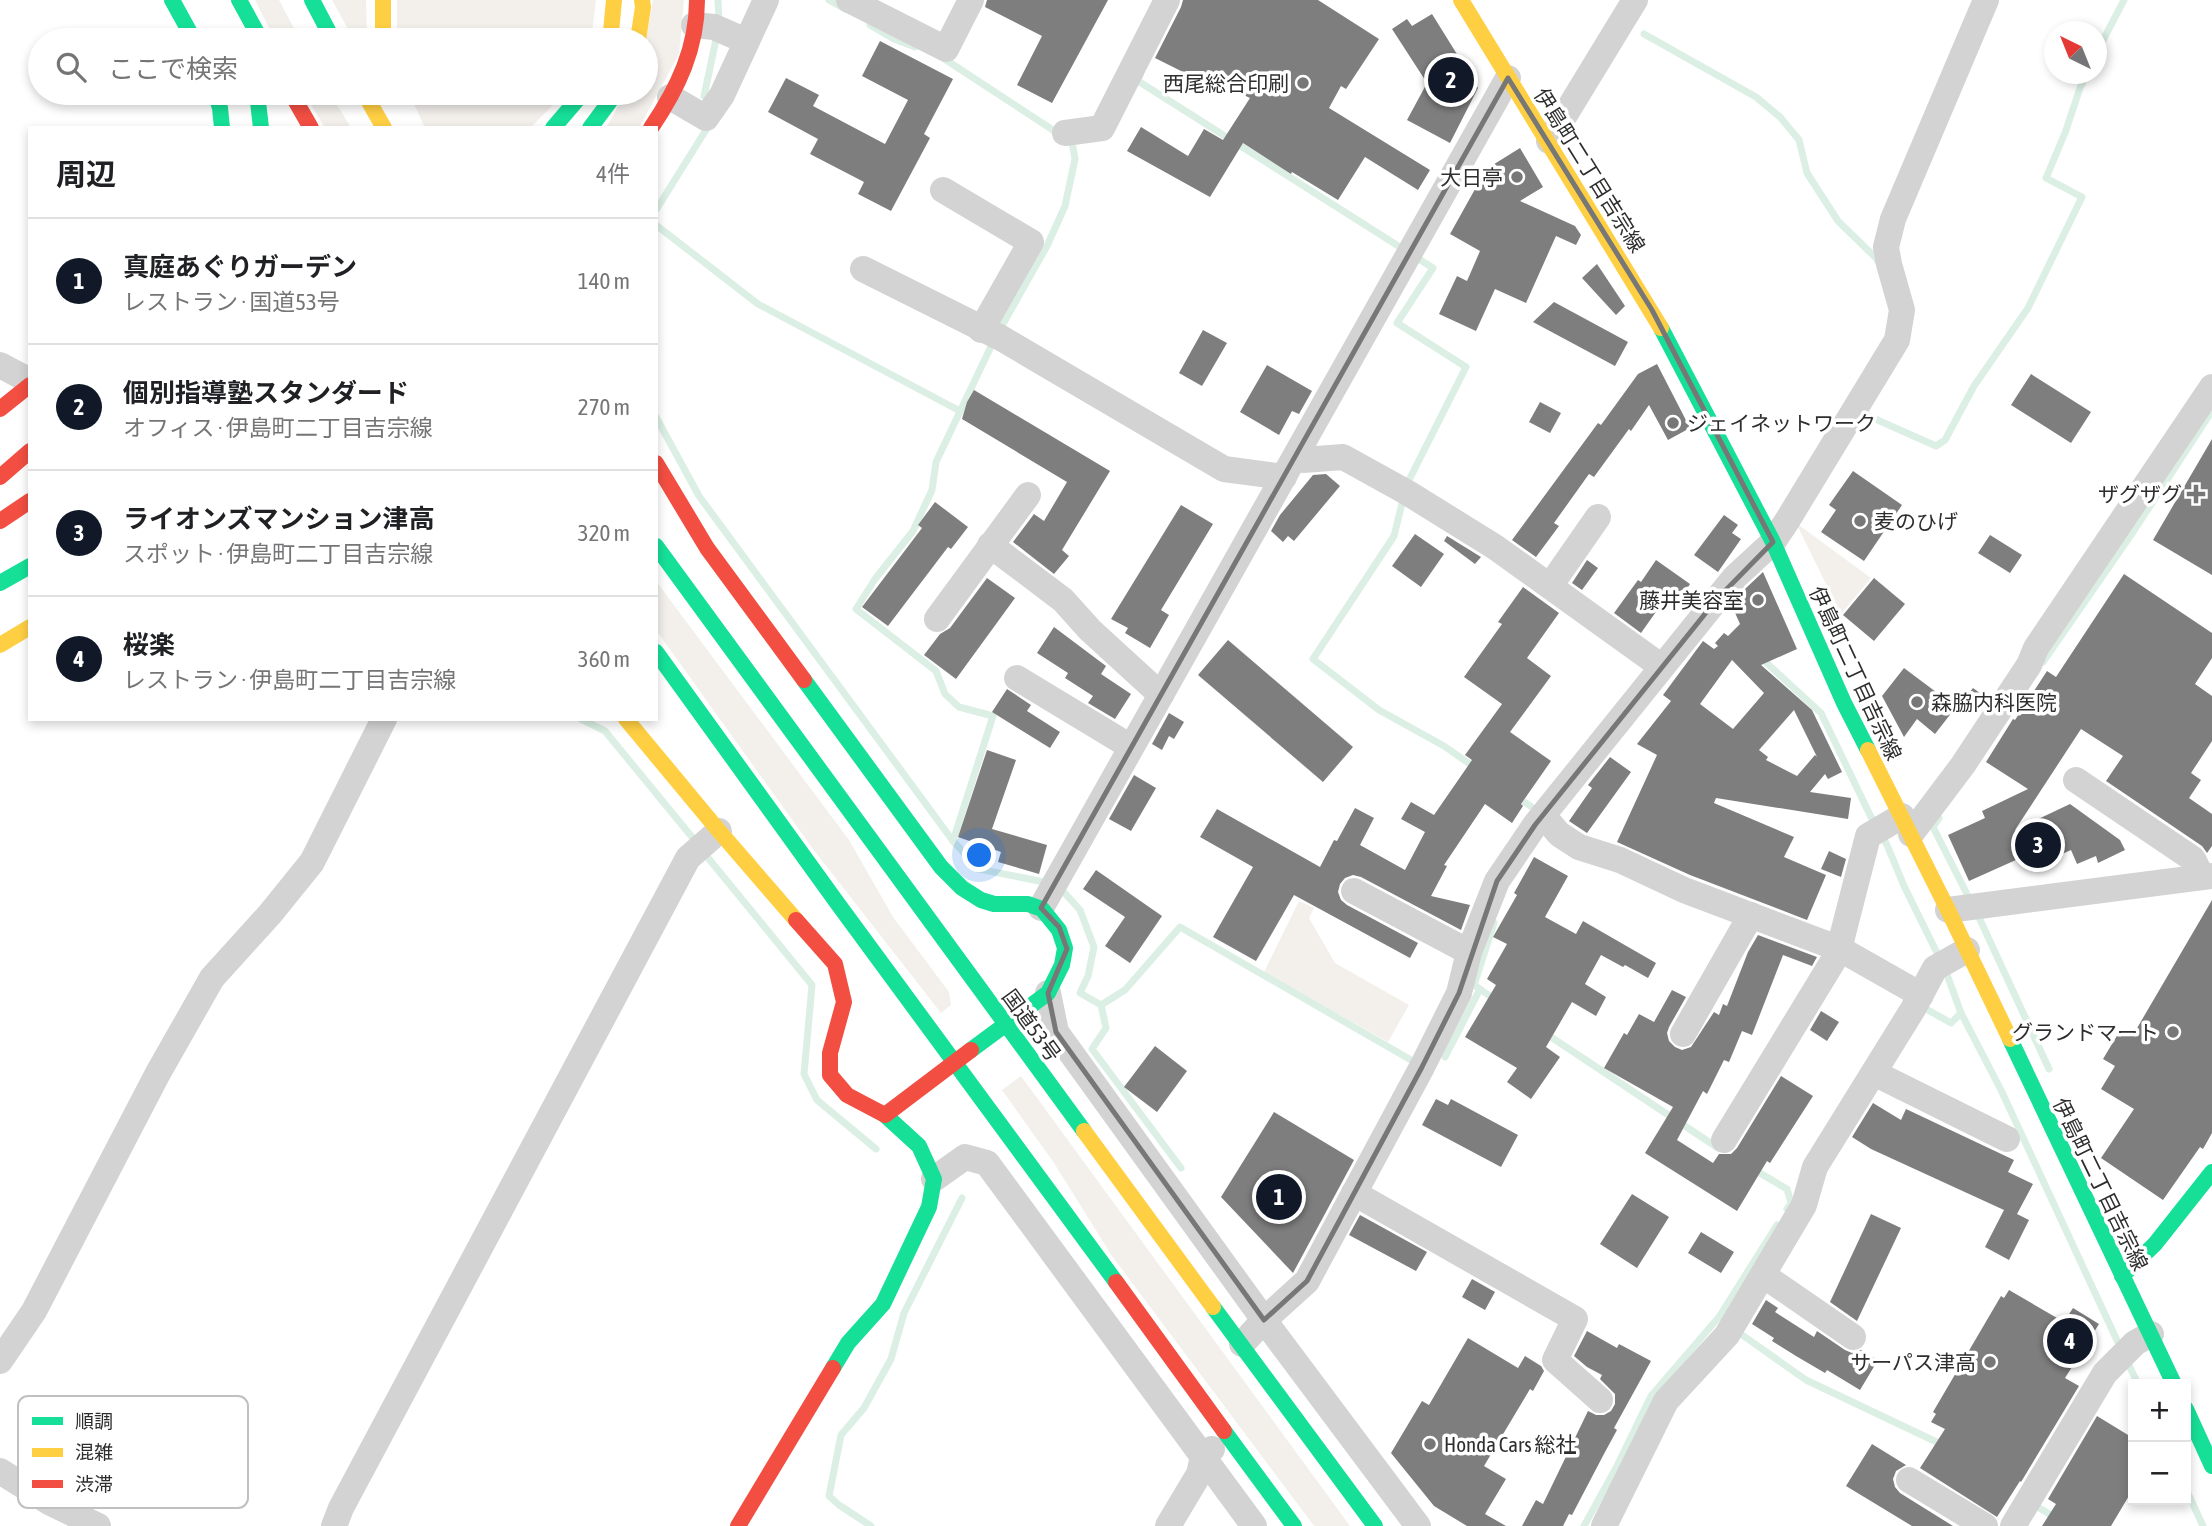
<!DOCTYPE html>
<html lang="ja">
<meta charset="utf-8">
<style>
:root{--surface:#fff;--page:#f2f2f2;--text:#202124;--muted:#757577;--line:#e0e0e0;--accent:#111827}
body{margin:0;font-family:"Asap Condensed","Noto Sans JP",sans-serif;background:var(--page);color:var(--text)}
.controls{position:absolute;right:21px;bottom:21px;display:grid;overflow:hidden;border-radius:0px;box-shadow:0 4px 10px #0003}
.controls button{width:63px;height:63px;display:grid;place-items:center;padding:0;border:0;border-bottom:2px solid var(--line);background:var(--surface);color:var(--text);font:35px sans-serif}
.compass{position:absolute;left:2044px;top:21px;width:63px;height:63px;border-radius:50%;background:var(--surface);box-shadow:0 4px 10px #0003;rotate:317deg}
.you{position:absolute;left:980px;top:856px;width:24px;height:24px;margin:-18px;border:5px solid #fff;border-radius:50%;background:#1a73e8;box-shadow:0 0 0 10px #1a73e833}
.badge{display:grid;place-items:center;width:46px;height:46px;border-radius:50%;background:var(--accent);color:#fff;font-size:23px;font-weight:700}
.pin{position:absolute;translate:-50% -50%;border:4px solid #fff;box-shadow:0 2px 7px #0006}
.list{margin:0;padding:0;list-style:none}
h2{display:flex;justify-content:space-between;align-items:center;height:91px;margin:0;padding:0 28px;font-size:30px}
h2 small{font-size:23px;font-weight:400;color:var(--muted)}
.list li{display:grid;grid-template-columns:46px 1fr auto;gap:21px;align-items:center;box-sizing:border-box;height:126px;padding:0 28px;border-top:2px solid var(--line)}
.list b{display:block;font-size:26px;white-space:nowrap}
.list p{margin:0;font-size:23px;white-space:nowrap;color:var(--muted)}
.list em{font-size:23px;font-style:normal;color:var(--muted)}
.icon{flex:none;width:38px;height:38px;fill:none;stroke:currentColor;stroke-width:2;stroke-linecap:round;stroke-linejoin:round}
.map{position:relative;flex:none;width:2212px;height:1526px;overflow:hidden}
.search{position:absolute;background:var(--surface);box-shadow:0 4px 10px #0003;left:28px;top:28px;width:630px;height:77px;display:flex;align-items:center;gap:18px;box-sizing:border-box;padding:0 24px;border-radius:38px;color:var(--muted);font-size:26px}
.panel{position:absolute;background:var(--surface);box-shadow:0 4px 10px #0003;left:28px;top:126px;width:630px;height:595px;border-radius:0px}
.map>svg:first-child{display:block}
.green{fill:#f3f0ec}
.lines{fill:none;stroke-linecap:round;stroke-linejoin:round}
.stream{stroke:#dbefe4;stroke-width:7}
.building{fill:#7e7e7e;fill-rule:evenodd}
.street{stroke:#d3d3d3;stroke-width:26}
.fast{stroke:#16e098;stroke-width:16}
.slow{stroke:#ffcf43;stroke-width:16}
.jam{stroke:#f24e42;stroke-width:16}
.marked{fill:none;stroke:#777;stroke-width:5;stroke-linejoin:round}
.poi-dot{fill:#777;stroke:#fff;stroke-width:2.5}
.labels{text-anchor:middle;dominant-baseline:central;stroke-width:7;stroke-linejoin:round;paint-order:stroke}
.poi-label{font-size:21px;fill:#2e2e2e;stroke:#fff;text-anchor:end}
.street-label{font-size:21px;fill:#2e2e2e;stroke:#fff}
.key{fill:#fff;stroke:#c0c0c0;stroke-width:2}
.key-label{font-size:19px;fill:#2e2e2e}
</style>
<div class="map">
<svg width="2212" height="1526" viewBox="0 0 2212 1526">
<rect width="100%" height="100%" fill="#fff"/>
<g class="green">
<polygon points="255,0 279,0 300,40 275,40"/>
<polygon points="332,0 366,0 367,40 354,40"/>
<polygon points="397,0 596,0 591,40 397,40"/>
<polygon points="653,0 684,0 679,54 639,128 606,128 626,93 646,93 646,40"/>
<polygon points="304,93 330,93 351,128 325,128"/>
<polygon points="409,93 565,93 530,128 425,128"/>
<polygon points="1796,523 1871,578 1841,614"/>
<polygon points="656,581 849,840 893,917 949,992 951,1005 941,1013 813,849 656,630"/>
<polygon points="1299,901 1314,908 1309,918 1335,963 1409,1005 1388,1042 1264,972"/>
<polygon points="1021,1076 1350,1526 1314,1526 1112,1256 1054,1163 1002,1090"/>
</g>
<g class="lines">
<g class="stream">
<polyline points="718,0 719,24"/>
<polyline points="829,0 845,9"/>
<polyline points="870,25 894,39 915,47"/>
<polyline points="1644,34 1756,97 1780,117 1799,140 1807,173 1838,221 1876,258 1878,262"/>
<polyline points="2096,54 2124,0"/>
<polyline points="943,58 1059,134"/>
<polyline points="1140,75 1138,81 1433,268 1397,323 1466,367 1406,486"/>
<polyline points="704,96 717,35"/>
<polyline points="1069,140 1072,142 1075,159 1065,206 1047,246 995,338 936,462 932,490 913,531 875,579 856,609 936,671 945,694 959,707 993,716 953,841 979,869 1044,882 1062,890 1080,910 1094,947 1088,976 1080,993 1101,1005 1106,1028 1092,1049 1181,1168"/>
<polyline points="656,210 709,125"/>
<polyline points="656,225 758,304 960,411"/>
<polyline points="1864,414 1936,446 1945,440 1974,386 2028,308 2082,197 2046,178 2065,133 2080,88 2087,74"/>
<polyline points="656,417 699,496 953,841"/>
<polyline points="1404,495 1394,536 1313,659 1379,710 1444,746 1477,769"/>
<polyline points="1760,657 1821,713 1870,815 1887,845 1904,886 1940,959"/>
<polyline points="2043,662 2131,535 2210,414"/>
<polyline points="581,719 605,731 696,842"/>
<polyline points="1515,795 1537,811"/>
<polyline points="1939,818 1933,827 1970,900"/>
<polyline points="709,859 812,985 804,1074 817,1100 876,1149"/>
<polyline points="1976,911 2049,1069"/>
<polyline points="1494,923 1474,985 1497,1001"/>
<polyline points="1945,969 1961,1013 2001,1090 2121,1349"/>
<polyline points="1101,1005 1125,990 1180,927 1418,1064"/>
<polyline points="1919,1005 1951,1023 1961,1013"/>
<polyline points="1545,1033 1718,1148"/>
<polyline points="1445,1057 1480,989"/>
<polyline points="1753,1169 1787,1189 1791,1203 1787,1209"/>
<polyline points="1738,1332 1806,1380 1945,1446"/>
<polyline points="2126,1359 2138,1384"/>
<polyline points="2186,1489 2203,1526"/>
<polyline points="2034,1505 2070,1526"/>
<polyline points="871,1526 839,1505 829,1496 841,1435 864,1408 891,1359 904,1313 962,1198"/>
<polyline points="1584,1526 1616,1468 1651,1396 1719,1317 1777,1225"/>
</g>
</g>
<g class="building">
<polygon points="987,0 1108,0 1052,103 1017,85 1042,36 985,7"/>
<polygon points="1183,0 1318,0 1379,39 1346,89 1341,86 1329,108 1430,170 1418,190 1365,157 1338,200 1292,172 1291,174 1243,143 1210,197 1127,151 1141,127 1188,156 1204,129 1223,140 1250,98 1214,81 1211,86 1155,58 1181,7"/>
<polygon points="1432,14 1478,88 1450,143 1407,120 1427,83 1392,29 1407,19 1412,26"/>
<polygon points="880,41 953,79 924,134 930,138 891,211 858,194 864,182 810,154 818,139 768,112 786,78 819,95 813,106 885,144 908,100 862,76"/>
<polygon points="1520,148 1543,187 1520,201 1575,226 1581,235 1576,245 1556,236 1526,303 1495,289 1476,331 1439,314 1457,276 1467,281 1480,251 1450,234 1479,182 1475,176"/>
<polygon points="1597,264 1625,306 1616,315 1582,278"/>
<polygon points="1554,302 1628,342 1615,366 1533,322"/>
<polygon points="1203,330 1227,343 1202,386 1179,373"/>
<polygon points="1657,364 1690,428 1668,440 1649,405 1631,431 1629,429 1594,477 1589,474 1554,523 1559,526 1536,557 1512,540 1598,423 1601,425 1638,374"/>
<polygon points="1267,365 1312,391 1299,414 1292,411 1279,435 1240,412"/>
<polygon points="2031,374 2091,412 2071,443 2011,405"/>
<polygon points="974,390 1110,471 1062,550 1069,556 1054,574 1013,542 1034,514 1044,521 1067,482 962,419 967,402"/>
<polygon points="1540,402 1561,413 1550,433 1529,422"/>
<polygon points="2212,439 2212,575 2153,540"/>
<polygon points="1853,471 1902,505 1864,561 1821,532 1836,510 1829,505"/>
<polygon points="1326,474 1340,486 1294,541 1288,536 1283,542 1271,531 1280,515 1313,475"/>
<polygon points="935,502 968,527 951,549 948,547 888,626 862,607 922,528 918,525"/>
<polygon points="1181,505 1213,524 1161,610 1169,615 1150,648 1125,633 1128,628 1111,619"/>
<polygon points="1724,515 1738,525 1732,533 1741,539 1718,572 1694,555"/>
<polygon points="1415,534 1444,554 1421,587 1392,566"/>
<polygon points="1990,535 2022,555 2010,573 1978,553"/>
<polygon points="1447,536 1481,557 1475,564 1444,541"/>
<polygon points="1587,560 1598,568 1582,590 1572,583"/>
<polygon points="1656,560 1690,584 1680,599 1670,592 1641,633 1614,613 1638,580 1641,582"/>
<path d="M1763 572 1797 649 1761 665 1812 710 1842 772 1828 779 1825 774 1810 792 1851 798 1848 819 1716 798 1714 803 1794 837 1784 857 1826 875 1807 920 1690 875 1617 842 1657 755 1637 744 1671 701 1663 695 1703 641 1714 649 1718 646 1715 643 1724 633 1728 636 1740 624 1732 606 1746 588ZM1732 660 1764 693 1733 729 1700 704ZM1794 710 1817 757 1815 755 1797 776 1766 760 1768 757 1759 750Z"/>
<polygon points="2124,574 2212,633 2212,658 2195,684 2212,696 2212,741 2191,773 2201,780 2189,798 2212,814 2212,846 2207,853 2202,846 2106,781 2123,756 2081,729 2015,830 2070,804 2120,840 2125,850 2098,863 2096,856 2077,864 2071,850 2033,867 2027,855 1969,881 1948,835 1985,818 1982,811 2028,789 1986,762 2013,719 2015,720 2047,671 2056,677"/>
<polygon points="987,578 1015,598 956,679 924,655 940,634 950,628"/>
<polygon points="1874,578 1905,604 1874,641 1843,615"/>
<polygon points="1523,587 1559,613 1527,658 1551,676 1510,732 1551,761 1521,804 1523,806 1512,823 1485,804 1444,865 1447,866 1431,896 1470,905 1461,930 1361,877 1353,875 1345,878 1340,884 1338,892 1341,900 1347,905 1418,943 1410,958 1294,895 1256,961 1213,937 1253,867 1200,837 1217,809 1320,867 1334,840 1337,841 1355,808 1374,818 1360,845 1405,870 1425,832 1401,819 1411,802 1434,815 1472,760 1465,755 1502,704 1464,677 1502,624 1498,622"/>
<polygon points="1054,627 1106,666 1101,674 1131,694 1115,719 1088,703 1093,696 1065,678 1068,673 1037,653"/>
<polygon points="1228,640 1353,747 1323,782 1198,675"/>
<polygon points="1904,668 1956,707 1935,734 1917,719 1904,737 1882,696"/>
<polygon points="1973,688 1988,699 1978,713 1963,701"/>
<polygon points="1007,689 1031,705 1027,711 1060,732 1050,748 992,712"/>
<polygon points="1169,713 1184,722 1174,739 1169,736 1162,750 1152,744"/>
<polygon points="987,750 1016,760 992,829 1047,845 1039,874 998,862 1001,852 958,837"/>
<polygon points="1610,757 1631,772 1587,833 1569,821 1592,788 1588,785"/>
<polygon points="1134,775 1156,788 1131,831 1109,819"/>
<polygon points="1829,851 1846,859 1841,877 1821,869"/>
<polygon points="1534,857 1568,876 1545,917 1576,934 1583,921 1656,963 1648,978 1625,965 1623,967 1601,955 1585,984 1606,997 1596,1016 1572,1002 1546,1047 1560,1057 1531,1099 1507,1082 1517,1068 1465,1037 1496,985 1487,979 1507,944 1493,937 1517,895 1514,893"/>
<polygon points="1096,870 1162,916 1130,963 1105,946 1125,917 1083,889"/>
<polygon points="2212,900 2212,1133 2203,1149 2200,1147 2163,1200 2101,1158 2134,1109 2101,1089 2115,1066 2103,1059 2121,1029 2133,1035"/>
<polygon points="1758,935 1817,957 1812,966 1783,955 1752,1035 1742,1031 1729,1062 1724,1060 1707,1094 1703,1091 1677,1140 1713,1163 1719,1154 1731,1154 1737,1148 1781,1076 1813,1096 1770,1163 1767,1161 1737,1211 1645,1153 1673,1107 1604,1068 1624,1033 1627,1035 1639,1014 1654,1022 1672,990 1686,997 1669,1027 1667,1033 1669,1041 1675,1047 1682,1050 1691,1047 1714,1012 1719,1015 1723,1004 1727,1006 1748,952"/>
<polygon points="1821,1011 1839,1022 1827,1041 1810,1030"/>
<polygon points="1155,1046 1187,1071 1157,1112 1124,1087"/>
<polygon points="1436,1099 1448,1105 1451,1099 1518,1135 1501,1167 1422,1125"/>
<polygon points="1873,1103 1901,1120 1906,1109 2014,1160 2008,1172 2033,1184 2017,1214 2029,1220 2009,1260 1985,1247 2004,1210 1871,1149 1852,1137"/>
<polygon points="1274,1112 1354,1160 1293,1273 1221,1197"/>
<polygon points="1632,1194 1669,1217 1637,1268 1600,1244"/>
<polygon points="1871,1214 1901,1228 1857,1321 1830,1302"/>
<polygon points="1360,1215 1427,1252 1416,1271 1349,1235"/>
<polygon points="1701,1232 1734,1252 1721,1273 1688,1253"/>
<polygon points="1472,1279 1495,1292 1485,1310 1462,1297"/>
<polygon points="2009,1290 2064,1322 2073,1308 2099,1324 2065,1378 2079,1386 2021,1482 2020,1481 1997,1517 1920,1468 1945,1429 1931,1422 1936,1414 1933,1412 2001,1296 2004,1298"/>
<polygon points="1766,1300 1778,1308 1775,1312 1814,1337 1817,1331 1845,1350 1852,1353 1861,1350 1878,1360 1860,1390 1827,1370 1825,1373 1796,1356 1772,1341 1774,1338 1752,1324"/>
<polygon points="1587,1331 1617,1348 1619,1344 1651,1361 1614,1428 1617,1430 1605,1452 1572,1515 1569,1514 1563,1526 1522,1526 1536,1500 1543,1504 1588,1411 1596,1415 1604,1415 1611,1411 1615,1404 1615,1394 1600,1379 1602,1375 1587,1367 1574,1356"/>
<polygon points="1468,1338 1518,1368 1525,1356 1541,1366 1544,1371 1533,1391 1530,1389 1484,1466 1506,1479 1485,1514 1506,1526 1467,1526 1434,1506 1391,1453 1422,1401 1429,1405"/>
<polygon points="2097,1416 2133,1438 2133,1489 2111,1526 2042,1526 2056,1504 2048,1499"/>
<polygon points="1872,1444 1906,1465 1896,1471 1893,1479 1895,1487 1900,1493 1953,1526 1912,1526 1846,1486"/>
</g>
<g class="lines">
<g class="street">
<polyline points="849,0 946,49 971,0"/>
<polyline points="694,25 714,27 746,41"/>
<polyline points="670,97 706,118 722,95 766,0"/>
<polyline points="1065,133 1102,128 1167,0"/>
<polyline points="1549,141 1635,0"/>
<polyline points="943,190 1031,242 981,330"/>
<polyline points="863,269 1001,338 1224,469 1284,477"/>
<polyline points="0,365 30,381"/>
<polyline points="1295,458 1303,460 1343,457 1408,493 1495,547 1662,667"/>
<polyline points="990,545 1063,600 1090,630 1161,695"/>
<polyline points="1550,586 1598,517"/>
<polyline points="937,619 1028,495"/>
<polyline points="1017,678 1131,747"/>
<polyline points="2076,780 2193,859 2202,877"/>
<polyline points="1543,815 1559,834 1579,847 1620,860 1684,890 1840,949 1921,995"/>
<polyline points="1911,834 1963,765 2029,665 2036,648 2212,387"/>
<polyline points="1354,891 1469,952"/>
<polyline points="1041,908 1508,78"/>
<polyline points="1948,910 2212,876"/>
<polyline points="1048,993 1056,1032 1264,1320 1418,1526"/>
<polyline points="1683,1034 1751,915"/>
<polyline points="1874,1073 2007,1139"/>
<polyline points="1724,1140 1838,953 1868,836 1902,816"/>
<polyline points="934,1179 965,1157 987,1163 1254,1526"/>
<polyline points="1354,1193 1575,1319 1555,1360 1600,1400"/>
<polyline points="1763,1275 1853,1337"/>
<polyline points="1242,1344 1264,1320 1307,1281 1422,1067 1459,993 1469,952 1497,881 1535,825 1717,599 1735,577 1773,542 1787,521 1897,340 1902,310 1889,264 1886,247 1893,219 1986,0"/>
<polyline points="0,1361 34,1311 158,1073 212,978 270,914 312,862 384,719"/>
<polyline points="0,1471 49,1502 98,1526"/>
<polyline points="1909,1480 1985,1526"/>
<polyline points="334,1526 341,1508 688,858 719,831"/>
<polyline points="1168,1526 1199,1474 1203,1457 1212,1449"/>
<polyline points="1604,1526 1666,1401 1727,1335 1804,1205 1815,1167 1913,1009 1935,968 1967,950"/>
<polyline points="2013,1526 2105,1373 2135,1343 2151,1334"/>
</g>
<g class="fast">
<polyline points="172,0 194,40"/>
<polyline points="239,0 261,40"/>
<polyline points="312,0 333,40"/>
<polyline points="215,93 220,108 222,128"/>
<polyline points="257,93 261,128"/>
<polyline points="553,128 583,93"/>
<polyline points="590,128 616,93"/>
<polyline points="1661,328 1773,542 1844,703 1868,750"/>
<polyline points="656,546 1084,1131"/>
<polyline points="0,583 30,566"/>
<polyline points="656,652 838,904 1116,1282"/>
<polyline points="804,680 941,867 962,888 981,900 994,904 1028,904 1042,909 1059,930 1065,948 1062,965 1048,993 971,1050"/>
<polyline points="2010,1039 2174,1384"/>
<polyline points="2122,1276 2155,1244 2212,1172"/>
<polyline points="1213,1307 1375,1526"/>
<polyline points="833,1368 848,1343 883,1304 929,1207 934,1179 919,1146 885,1115"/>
<polyline points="2186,1409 2212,1466"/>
<polyline points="1224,1431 1294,1526"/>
</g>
<g class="slow">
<polyline points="383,0 383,40"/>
<polyline points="1461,0 1661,328"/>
<polyline points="608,40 611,32 614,0"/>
<polyline points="638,40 643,7 642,0"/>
<polyline points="364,93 384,128"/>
<polyline points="0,645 30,627"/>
<polyline points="626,719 719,831 796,920"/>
<polyline points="1868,750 1948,910 2010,1039"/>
<polyline points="1084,1131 1213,1307"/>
</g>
<g class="jam">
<polyline points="291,93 311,128"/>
<path d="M651 128C678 88 697 48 697 0"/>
<polyline points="0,409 30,385"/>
<polyline points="656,463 707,548 804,680"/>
<polyline points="0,477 30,451"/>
<polyline points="0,521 30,501"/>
<polyline points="796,920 835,964 844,1002 830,1053 830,1075 847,1095 885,1115 971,1050"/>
<polyline points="1116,1282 1224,1431"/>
<polyline points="738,1526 833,1368"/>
</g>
</g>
<path class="marked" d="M1508 78 1652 310 1773 542 1717 599 1535 825 1497 881 1459 993 1422 1067 1307 1281 1264 1320 1056 1032 1048 993 1067 949 1059 927 1041 908Z"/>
<g class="poi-dot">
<circle cx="1303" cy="83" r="7"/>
<circle cx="1517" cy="177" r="7"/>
<circle cx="1673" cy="423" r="7"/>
<path d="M2192.5 483.5h7v7h7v7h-7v7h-7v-7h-7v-7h7z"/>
<circle cx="1860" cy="521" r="7"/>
<circle cx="1758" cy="600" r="7"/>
<circle cx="1917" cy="702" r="7"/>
<circle cx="2173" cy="1032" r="7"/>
<circle cx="1990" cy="1362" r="7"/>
<circle cx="1430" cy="1444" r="7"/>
</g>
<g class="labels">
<g class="poi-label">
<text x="1289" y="83">西尾総合印刷</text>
<text x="1503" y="177">大日亭</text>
<text x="1687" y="423" text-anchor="start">ジェイネットワーク</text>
<text x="2182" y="494">ザグザグ</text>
<text x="1874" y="521" text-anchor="start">麦のひげ</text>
<text x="1744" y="600">藤井美容室</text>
<text x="1931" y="702" text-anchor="start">森脇内科医院</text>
<text x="2159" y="1032">グランドマート</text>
<text x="1976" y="1362">サーパス津高</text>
<text x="1444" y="1444" text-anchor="start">Honda Cars 総社</text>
</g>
<g class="street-label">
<text transform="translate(1590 170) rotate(58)">伊島町二丁目吉宗線</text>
<text transform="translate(1856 673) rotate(65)">伊島町二丁目吉宗線</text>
<text transform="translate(1032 1025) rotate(54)">国道53号</text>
<text transform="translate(2101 1184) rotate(64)">伊島町二丁目吉宗線</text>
</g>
</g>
<rect x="18" y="1396" width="230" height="112" rx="10" class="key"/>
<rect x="32" y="1417" width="31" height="8" fill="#16e098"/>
<rect x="32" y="1448" width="31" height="9" fill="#ffcf43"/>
<rect x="32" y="1480" width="31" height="8" fill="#f24e42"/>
<g class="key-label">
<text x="75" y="1428">順調</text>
<text x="75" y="1459">混雑</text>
<text x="75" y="1491">渋滞</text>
</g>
</svg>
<div class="controls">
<button>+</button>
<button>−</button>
</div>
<svg class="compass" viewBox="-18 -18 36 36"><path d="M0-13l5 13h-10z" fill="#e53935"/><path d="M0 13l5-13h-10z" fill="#757577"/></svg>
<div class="you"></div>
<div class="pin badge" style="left:1279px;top:1197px">1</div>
<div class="pin badge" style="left:1451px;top:80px">2</div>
<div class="pin badge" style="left:2038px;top:845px">3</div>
<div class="pin badge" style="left:2070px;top:1341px">4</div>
<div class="search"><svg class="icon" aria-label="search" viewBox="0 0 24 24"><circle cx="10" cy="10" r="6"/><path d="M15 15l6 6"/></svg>ここで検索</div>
<section class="panel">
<h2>周辺<small>4件</small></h2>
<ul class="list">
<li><span class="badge">1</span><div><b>真庭あぐりガーデン</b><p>レストラン · 国道53号</p></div><em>140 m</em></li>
<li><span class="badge">2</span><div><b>個別指導塾スタンダード</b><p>オフィス · 伊島町二丁目吉宗線</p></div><em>270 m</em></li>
<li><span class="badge">3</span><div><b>ライオンズマンション津高</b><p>スポット · 伊島町二丁目吉宗線</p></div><em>320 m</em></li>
<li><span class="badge">4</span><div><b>桜楽</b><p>レストラン · 伊島町二丁目吉宗線</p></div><em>360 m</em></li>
</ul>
</section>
</div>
